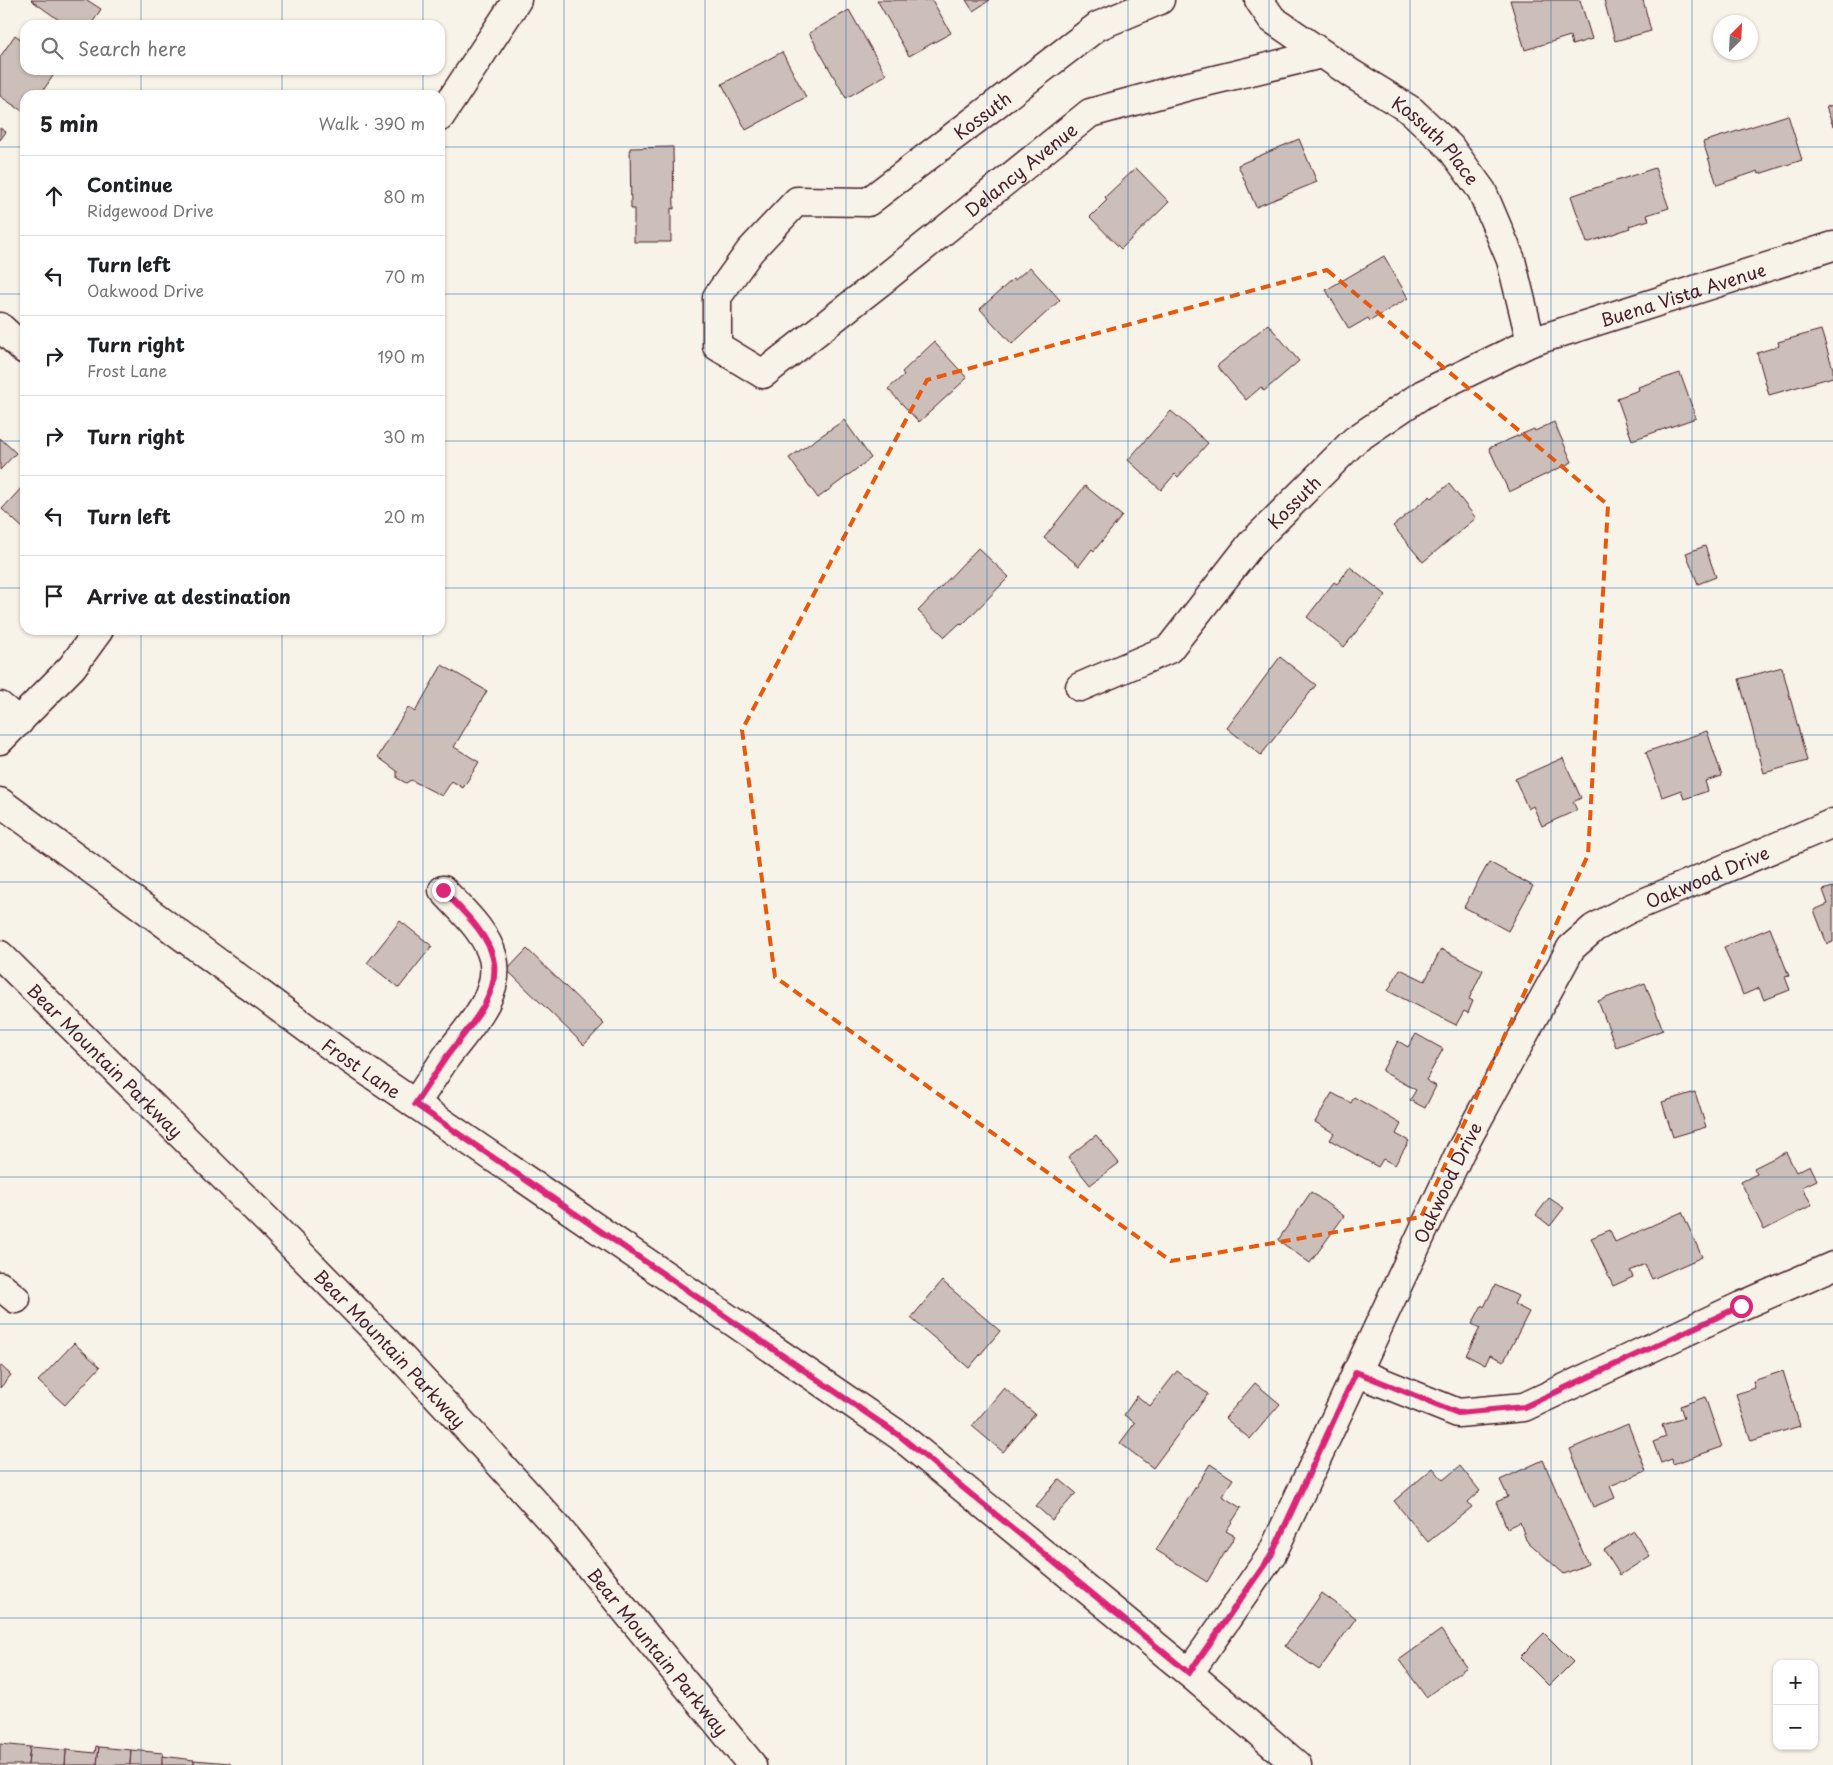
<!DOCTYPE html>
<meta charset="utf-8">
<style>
:root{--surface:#fff;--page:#f2f2f2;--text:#202124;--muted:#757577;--line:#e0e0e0}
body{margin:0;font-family:"Playpen Sans",sans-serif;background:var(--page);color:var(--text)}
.controls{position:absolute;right:15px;bottom:15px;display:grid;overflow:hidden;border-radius:10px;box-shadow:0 1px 4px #0004}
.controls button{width:45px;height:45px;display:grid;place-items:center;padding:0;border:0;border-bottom:1px solid var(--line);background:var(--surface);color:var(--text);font:25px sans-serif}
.compass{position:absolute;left:1713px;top:15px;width:45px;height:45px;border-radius:50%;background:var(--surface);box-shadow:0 1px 4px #0004;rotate:24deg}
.stop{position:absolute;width:15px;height:15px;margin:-11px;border:4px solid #db2777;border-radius:50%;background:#fff}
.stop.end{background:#db2777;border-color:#fff;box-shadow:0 1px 5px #0008}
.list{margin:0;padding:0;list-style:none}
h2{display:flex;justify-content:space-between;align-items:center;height:65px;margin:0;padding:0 20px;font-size:21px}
h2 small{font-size:16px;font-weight:400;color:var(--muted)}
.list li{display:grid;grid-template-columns:32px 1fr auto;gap:15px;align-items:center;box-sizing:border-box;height:80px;padding:0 20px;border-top:1px solid var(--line)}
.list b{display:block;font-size:19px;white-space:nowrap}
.list p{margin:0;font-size:16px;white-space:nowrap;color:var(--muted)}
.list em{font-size:16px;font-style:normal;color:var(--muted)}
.icon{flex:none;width:28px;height:28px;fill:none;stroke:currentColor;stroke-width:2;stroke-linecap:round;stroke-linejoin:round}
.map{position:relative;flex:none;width:1833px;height:1765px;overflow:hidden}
.search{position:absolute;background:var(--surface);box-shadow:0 1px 4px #0004;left:20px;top:20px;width:425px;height:55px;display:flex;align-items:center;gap:12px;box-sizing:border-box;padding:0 18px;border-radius:15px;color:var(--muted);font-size:19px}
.panel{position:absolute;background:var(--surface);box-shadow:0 1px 4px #0004;left:20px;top:90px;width:425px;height:545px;border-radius:15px}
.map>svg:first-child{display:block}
.building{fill:#ccbfb9;stroke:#4a1f2b}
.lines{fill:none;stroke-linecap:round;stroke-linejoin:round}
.minor-casing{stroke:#4a1f2b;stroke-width:31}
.highway-casing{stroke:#4a1f2b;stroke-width:31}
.minor{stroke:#f7f3e8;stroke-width:28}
.highway{stroke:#f7f3e8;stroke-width:28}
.route{stroke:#db2777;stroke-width:6}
.marked{fill:none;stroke:#e8590c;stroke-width:4;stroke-dasharray:10 6;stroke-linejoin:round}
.grid{fill:none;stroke:#1f6fb2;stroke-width:1;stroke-opacity:0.55}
.labels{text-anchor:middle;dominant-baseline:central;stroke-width:4.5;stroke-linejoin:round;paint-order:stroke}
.street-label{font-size:18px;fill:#4a1f2b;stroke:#f7f3e8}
</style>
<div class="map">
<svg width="1833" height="1765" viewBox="0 0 1833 1765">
<rect width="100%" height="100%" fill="#f7f3e8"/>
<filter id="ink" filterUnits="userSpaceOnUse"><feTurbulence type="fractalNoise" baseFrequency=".02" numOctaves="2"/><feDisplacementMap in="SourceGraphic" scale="10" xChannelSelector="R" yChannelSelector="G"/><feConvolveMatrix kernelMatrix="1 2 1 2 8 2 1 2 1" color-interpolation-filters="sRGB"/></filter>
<g filter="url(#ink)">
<g class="building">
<polygon points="31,0 87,0 101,9 91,25 66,25"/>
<polygon points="877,0 932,0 951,33 909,56"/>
<polygon points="966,0 990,0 973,11"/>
<polygon points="1510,0 1580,0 1592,39 1572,45 1570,36 1525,50"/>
<polygon points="1604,0 1643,0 1651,31 1615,41"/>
<polygon points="849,10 886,75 846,98 809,33"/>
<polygon points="15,35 25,42 25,70 57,70 40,95 25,95 25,113 0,96 0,57"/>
<polygon points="782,52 806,97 746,130 722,84"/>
<polygon points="1833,105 1833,126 1826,107"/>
<polygon points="1788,115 1802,160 1759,174 1758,171 1717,185 1703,142"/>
<polygon points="0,128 6,132 0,140"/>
<polygon points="1299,139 1317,182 1256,207 1238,165"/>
<polygon points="673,147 674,209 671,208 671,242 634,242 634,209 631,209 630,148"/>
<polygon points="1136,168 1169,202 1121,249 1090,217 1107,200 1105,197"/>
<polygon points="1655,168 1669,208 1647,215 1649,220 1629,226 1630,228 1587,243 1571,196"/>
<polygon points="1384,256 1408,298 1370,321 1368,318 1349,329 1326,290"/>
<polygon points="1030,267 1060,300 1012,344 980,309 1013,279 1015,280"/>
<polygon points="1268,324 1299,361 1264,391 1261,387 1246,400 1217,366"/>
<polygon points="1821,330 1833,369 1833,377 1769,395 1757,353 1779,346 1778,342"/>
<polygon points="934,342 967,378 919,422 888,389 904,375 902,372"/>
<polygon points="1680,373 1696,418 1632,440 1617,398 1639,390 1638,387"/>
<polygon points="1171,411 1208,443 1178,477 1175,474 1161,490 1128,460"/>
<polygon points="844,420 871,458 818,498 789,458"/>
<polygon points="1554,422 1572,462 1509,492 1489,448 1534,429 1535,431"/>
<polygon points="0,438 16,453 0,470"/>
<polygon points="25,484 25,530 2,509"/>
<polygon points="1449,484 1476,518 1423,562 1393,526 1430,496 1432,498"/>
<polygon points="1085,486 1122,516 1094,551 1092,549 1079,566 1044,538"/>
<polygon points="1705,546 1716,577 1698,584 1686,553"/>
<polygon points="978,548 1009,577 962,625 960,623 945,637 918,611"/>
<polygon points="1350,567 1386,595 1344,647 1307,617 1334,582 1337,584"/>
<polygon points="1280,657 1316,685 1261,755 1227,728"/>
<polygon points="442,665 487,691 454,747 479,762 463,788 452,781 442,796 411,780 406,783 397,778 397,771 378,757 408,707 415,712"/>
<polygon points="1782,667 1807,761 1764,773 1739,679"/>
<polygon points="1707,731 1722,776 1705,781 1708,791 1684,799 1681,790 1662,797 1646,752"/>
<polygon points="1563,758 1581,798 1573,802 1577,810 1542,826 1533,806 1528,809 1515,779"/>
<polygon points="1489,862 1533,886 1508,931 1464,907"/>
<polygon points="1833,887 1833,942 1827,944 1814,910 1828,904 1823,890"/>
<polygon points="400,921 432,946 399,988 367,963"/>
<polygon points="1770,928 1789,976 1785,977 1790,990 1764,1000 1759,988 1743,995 1724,947"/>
<polygon points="527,949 604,1024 584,1045 507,970"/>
<polygon points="1441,949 1483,970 1469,999 1473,1001 1468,1013 1464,1011 1456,1025 1388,991 1400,969 1425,981"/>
<polygon points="1645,983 1663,1030 1616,1047 1598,1001"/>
<polygon points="1416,1034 1443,1049 1426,1080 1436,1086 1425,1108 1410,1100 1416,1090 1382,1071 1398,1041 1408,1047"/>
<polygon points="1695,1092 1706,1127 1673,1137 1662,1102"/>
<polygon points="1332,1093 1351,1103 1354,1097 1401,1124 1396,1134 1409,1141 1395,1165 1383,1159 1378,1167 1330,1140 1334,1133 1315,1122"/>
<polygon points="1096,1135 1119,1163 1090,1185 1068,1157"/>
<polygon points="1786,1152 1796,1172 1810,1165 1817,1180 1802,1187 1812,1205 1764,1230 1741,1182 1757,1174 1754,1168"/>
<polygon points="1311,1192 1344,1216 1310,1263 1278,1240"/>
<polygon points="1549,1198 1564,1208 1550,1226 1536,1215"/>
<polygon points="1682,1212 1702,1257 1652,1279 1645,1264 1630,1271 1633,1277 1613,1286 1591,1238 1610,1230 1615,1242"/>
<polygon points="942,1281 1000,1331 969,1368 911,1318"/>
<polygon points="1495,1285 1518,1296 1514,1304 1529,1312 1504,1361 1490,1355 1485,1365 1466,1355 1480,1328 1472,1324 1482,1305 1484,1307"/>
<polygon points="74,1343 100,1367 65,1405 38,1381"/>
<polygon points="0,1365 11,1375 0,1388"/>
<polygon points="1177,1371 1208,1394 1153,1468 1120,1443 1135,1423 1124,1415 1137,1396 1150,1406"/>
<polygon points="1783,1371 1800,1426 1751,1441 1736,1394 1755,1388 1753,1381"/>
<polygon points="1255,1383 1280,1404 1250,1439 1225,1418"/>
<polygon points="1004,1388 1035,1414 1003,1452 972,1426"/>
<polygon points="1705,1397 1722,1447 1673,1464 1672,1459 1661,1463 1653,1442 1666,1437 1662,1425 1684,1418 1680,1406"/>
<polygon points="1628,1424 1646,1471 1610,1486 1615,1498 1593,1507 1570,1449"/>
<polygon points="1543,1460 1588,1564 1564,1574 1526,1540 1520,1522 1507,1528 1496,1502 1508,1497 1500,1480"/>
<polygon points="1210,1464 1233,1479 1222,1496 1241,1508 1226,1531 1235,1536 1207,1582 1156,1550"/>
<polygon points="1460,1466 1480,1491 1468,1502 1472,1507 1428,1542 1394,1501 1433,1468 1443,1480"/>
<polygon points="1059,1479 1076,1493 1052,1520 1036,1506"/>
<polygon points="1634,1531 1650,1556 1620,1575 1604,1550"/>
<polygon points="1322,1593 1356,1618 1319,1670 1285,1646"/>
<polygon points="1441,1630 1467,1667 1426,1697 1399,1660"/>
<polygon points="1544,1633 1573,1662 1549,1686 1520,1657"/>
<polygon points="0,1744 30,1747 28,1765 0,1765"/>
<polygon points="96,1746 99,1747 97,1765 65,1765 66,1750 95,1753"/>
<polygon points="30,1747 66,1750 65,1765 28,1765"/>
<polygon points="99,1747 131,1750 130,1765 97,1765"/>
<polygon points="131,1750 163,1753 162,1765 130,1765"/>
<polygon points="162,1756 194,1760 194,1765 162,1765"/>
<polygon points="194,1760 230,1763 230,1765 194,1765"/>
</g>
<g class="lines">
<defs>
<g id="minor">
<path id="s1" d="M1160 0 1098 26 868 202 797 201 750 251 717 297V346L763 374 884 279 1090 113 1189 86 1322 54"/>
<path id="s2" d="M1259 0 1272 19 1352 74 1412 111 1450 147 1482 191 1511 260 1531 342"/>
<polyline points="440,117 517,0"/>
<polyline points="0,327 25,350"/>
<path id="s3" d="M1080 687 1169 649 1251 544 1355 440 1423 394 1531 342 1833 246"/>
<polyline points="0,740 72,667 99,630"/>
<path id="s4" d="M0 802 335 1049 900 1436 1189 1673 1297 1765"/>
<path d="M415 1104C426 1088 436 1072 447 1056 467 1029 502 995 493 958 486 931 461 910 443 890"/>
<polyline points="0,1286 16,1299"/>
<polyline points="1356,1372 1458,1413 1524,1407 1741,1306 1833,1266"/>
<path id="s5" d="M1189 1673 1272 1554 1460 1152 1571 948 1594 928 1629 909 1833 823"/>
</g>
<g id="highway">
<polyline points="0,706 19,722"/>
<path id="s6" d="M0 955 270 1223 384 1339 476 1438 557 1527 752 1765"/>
</g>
</defs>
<use href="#minor" class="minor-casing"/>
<use href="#highway" class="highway-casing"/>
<use href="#minor" class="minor"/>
<use href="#highway" class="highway"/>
</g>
</g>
<g class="lines" filter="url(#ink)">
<path class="route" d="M443 890C461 910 487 932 493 958 502 995 467 1029 447 1056 436 1072 426 1088 415 1104L900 1436 1189 1673 1272 1554 1356 1372 1458 1413 1524 1407 1741 1306"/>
</g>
<path class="marked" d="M1327 270 1608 505 1588 855 1421 1217 1171 1261 775 977 742 730 927 380Z"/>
<path class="grid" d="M141 0V25M282 0V25M423 0V25M564 0V1765M705 0V1765M846 0V1765M987 0V1765M1128 0V1765M1269 0V1765M1410 0V1765M1551 0V1765M1692 0V1765M141 70V95M282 70V95M423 70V95M0 147H25M440 147H1833M0 294H25M440 294H1833M0 441H25M440 441H1833M0 588H25M440 588H1833M141 630V1765M282 630V1765M423 630V1765M0 735H1833M0 882H1833M0 1030H1833M0 1177H1833M0 1324H1833M0 1471H1833M0 1618H1833"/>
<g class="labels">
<g class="street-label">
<text transform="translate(982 115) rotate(-37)">Kossuth</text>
<text stroke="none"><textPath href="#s2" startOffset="228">Kossuth Place</textPath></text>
<text stroke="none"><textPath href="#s1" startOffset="985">Delancy Avenue</textPath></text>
<text stroke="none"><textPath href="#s3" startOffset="738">Buena Vista Avenue</textPath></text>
<text stroke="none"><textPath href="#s3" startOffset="290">Kossuth</textPath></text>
<text stroke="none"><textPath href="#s5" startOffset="976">Oakwood Drive</textPath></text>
<text stroke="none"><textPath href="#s6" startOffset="149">Bear Mountain Parkway</textPath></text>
<text stroke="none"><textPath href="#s4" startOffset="449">Frost Lane</textPath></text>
<text stroke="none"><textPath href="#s5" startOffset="556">Oakwood Drive</textPath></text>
<text stroke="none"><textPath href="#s6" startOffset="554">Bear Mountain Parkway</textPath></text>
<text stroke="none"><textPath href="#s6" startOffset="959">Bear Mountain Parkway</textPath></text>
</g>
</g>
</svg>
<div class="controls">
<button>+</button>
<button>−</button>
</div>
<svg class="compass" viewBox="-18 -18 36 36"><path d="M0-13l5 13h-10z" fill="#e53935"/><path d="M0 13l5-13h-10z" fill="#757577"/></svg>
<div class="stop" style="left:1741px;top:1306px"></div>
<div class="stop end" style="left:443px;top:890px"></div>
<div class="search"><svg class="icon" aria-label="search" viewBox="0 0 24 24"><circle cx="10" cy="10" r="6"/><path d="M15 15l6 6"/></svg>Search here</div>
<section class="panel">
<h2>5 min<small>Walk · 390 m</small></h2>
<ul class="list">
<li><svg class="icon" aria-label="ahead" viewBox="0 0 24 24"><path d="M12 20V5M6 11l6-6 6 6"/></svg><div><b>Continue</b><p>Ridgewood Drive</p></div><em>80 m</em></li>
<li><svg class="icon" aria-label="left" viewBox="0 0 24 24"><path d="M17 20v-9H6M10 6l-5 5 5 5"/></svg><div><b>Turn left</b><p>Oakwood Drive</p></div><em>70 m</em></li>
<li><svg class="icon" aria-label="right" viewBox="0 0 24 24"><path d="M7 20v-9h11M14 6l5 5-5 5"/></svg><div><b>Turn right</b><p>Frost Lane</p></div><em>190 m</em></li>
<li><svg class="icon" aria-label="right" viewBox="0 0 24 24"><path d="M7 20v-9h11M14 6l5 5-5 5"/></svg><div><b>Turn right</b></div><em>30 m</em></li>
<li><svg class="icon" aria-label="left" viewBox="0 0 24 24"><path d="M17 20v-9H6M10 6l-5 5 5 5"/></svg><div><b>Turn left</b></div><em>20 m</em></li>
<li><svg class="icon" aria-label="arrive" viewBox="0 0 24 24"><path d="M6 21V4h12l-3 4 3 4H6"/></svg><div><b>Arrive at destination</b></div></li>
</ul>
</section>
</div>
